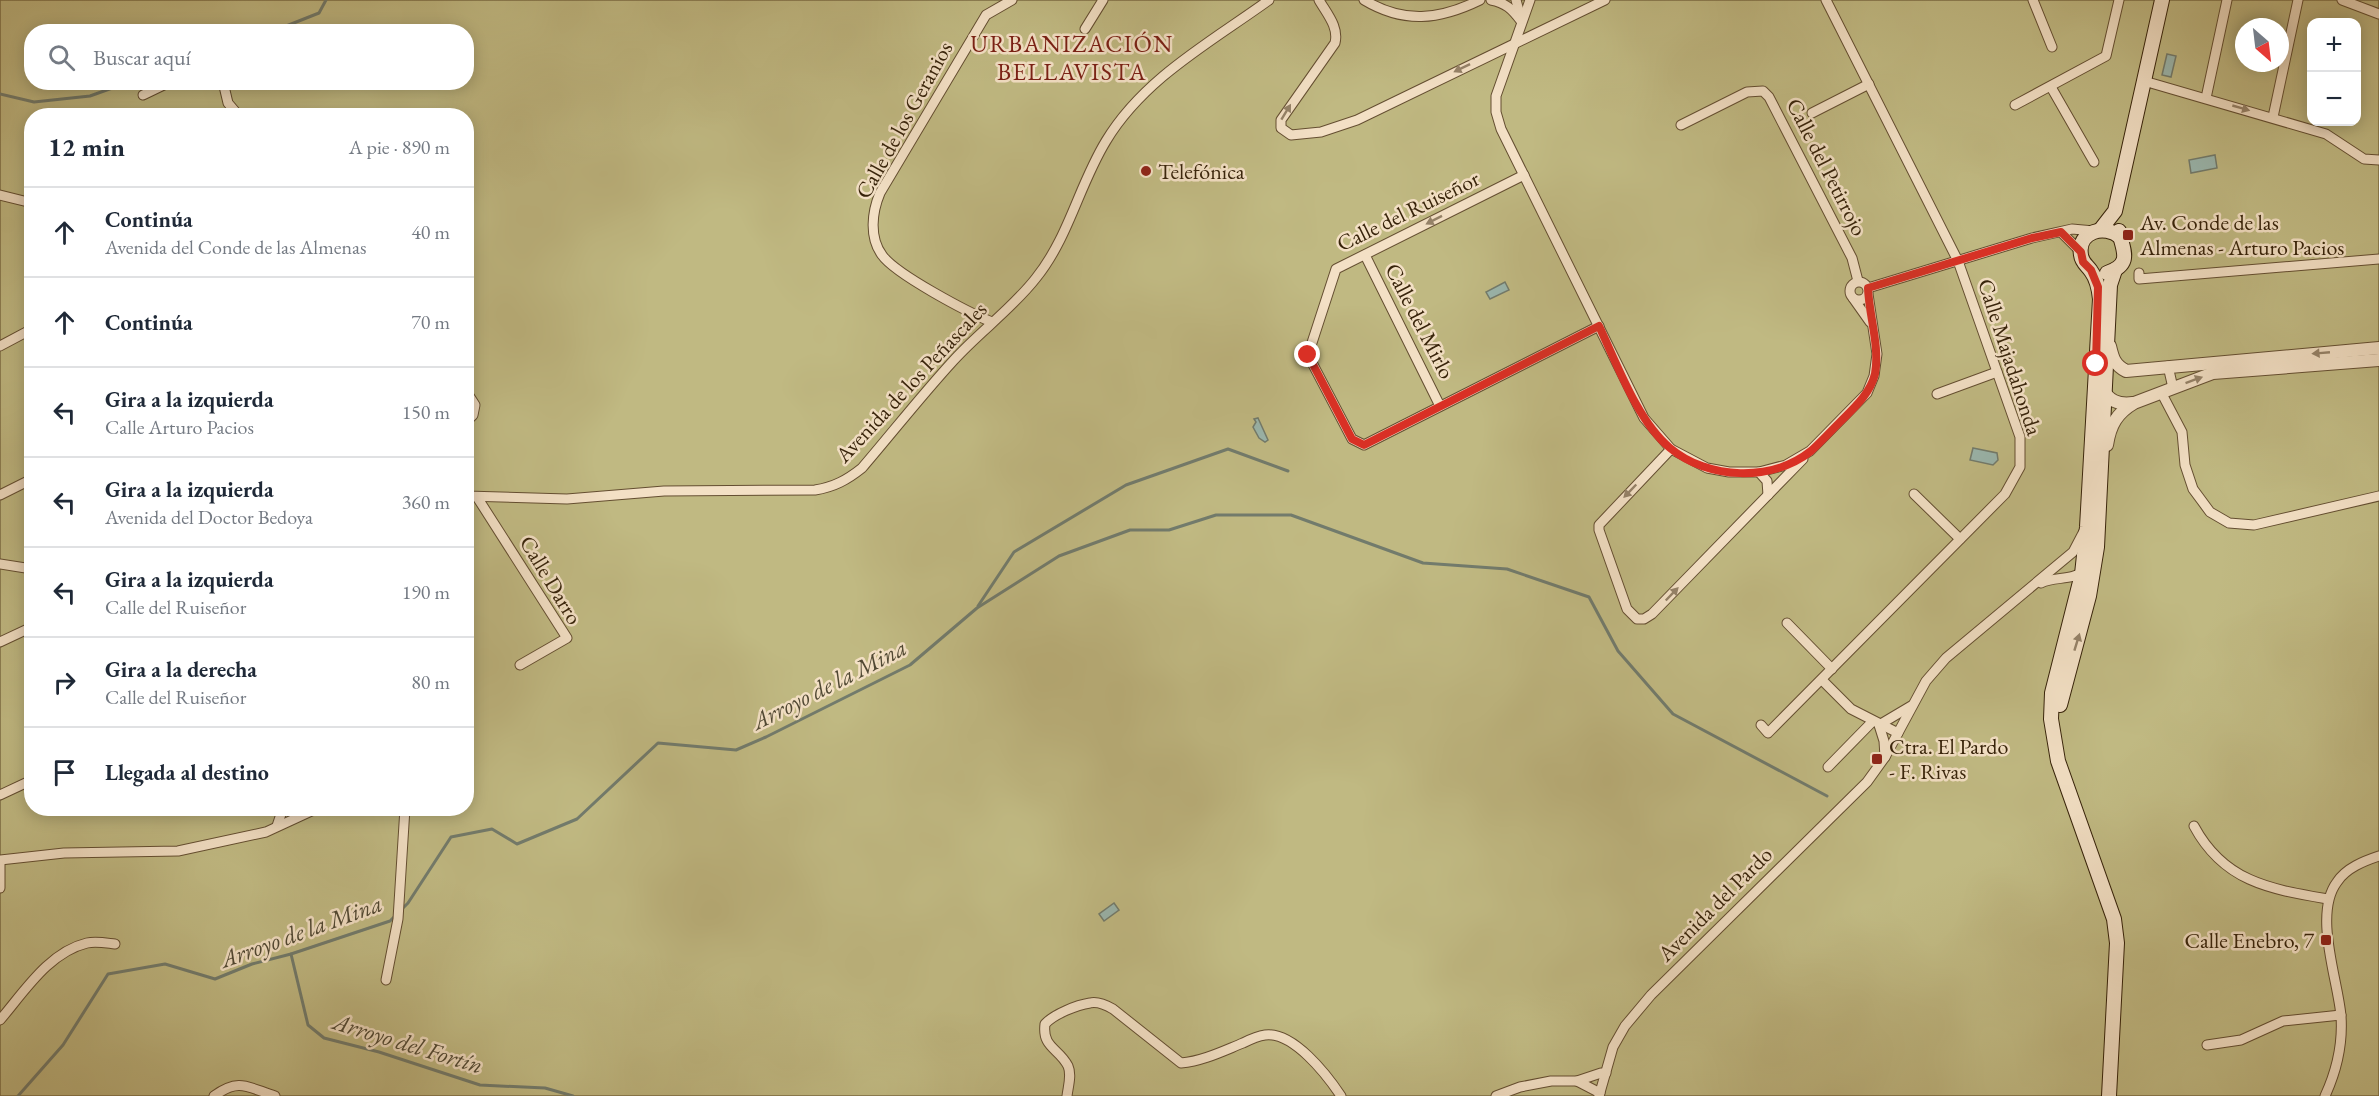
<!DOCTYPE html>
<html lang="es">
<meta charset="utf-8">
<style>
:root{--surface:#fff;--page:#f6f6f7;--text:#1f2937;--muted:#747a83;--line:#e0e1e3}
body{margin:0;font-family:"EB Garamond",serif;background:var(--page);color:var(--text)}
.controls{position:absolute;right:18px;top:18px;display:grid;overflow:hidden;border-radius:12px;box-shadow:0 3px 15px #0003}
.controls button{width:54px;height:54px;display:grid;place-items:center;padding:0;border:0;border-bottom:2px solid var(--line);background:var(--surface);color:var(--text);font:30px sans-serif}
.compass{position:absolute;left:2235px;top:18px;width:54px;height:54px;border-radius:50%;background:var(--surface);box-shadow:0 3px 15px #0003;rotate:152deg}
.stop{position:absolute;width:18px;height:18px;margin:-14px;border:4px solid #d93025;border-radius:50%;background:#fff}
.stop.end{background:#d93025;border-color:#fff;box-shadow:0 2px 6px #0008}
.list{margin:0;padding:0;list-style:none}
h2{display:flex;justify-content:space-between;align-items:center;height:78px;margin:0;padding:0 24px;font-size:26px}
h2 small{font-size:20px;font-weight:400;color:var(--muted)}
.list li{display:grid;grid-template-columns:39px 1fr auto;gap:18px;align-items:center;box-sizing:border-box;height:90px;padding:0 24px;border-top:2px solid var(--line)}
.list b{display:block;font-size:22px;white-space:nowrap}
.list p{margin:0;font-size:20px;white-space:nowrap;color:var(--muted)}
.list em{font-size:20px;font-style:normal;color:var(--muted)}
.icon{flex:none;width:33px;height:33px;fill:none;stroke:currentColor;stroke-width:2;stroke-linecap:round;stroke-linejoin:round}
.map{position:relative;flex:none;width:2379px;height:1096px;overflow:hidden}
.search{position:absolute;background:var(--surface);box-shadow:0 3px 15px #0003;left:24px;top:24px;width:450px;height:66px;display:flex;align-items:center;gap:15px;box-sizing:border-box;padding:0 21px;border-radius:24px;color:var(--muted);font-size:22px}
.panel{position:absolute;background:var(--surface);box-shadow:0 3px 15px #0003;left:24px;top:108px;width:450px;height:708px;border-radius:24px}
.map>svg:first-child{display:block}
.green{fill:#c0b982;stroke:#7c6e46;stroke-width:1.5;fill-rule:evenodd}
.water{fill:#9ab6ad;stroke:#727b6c;stroke-width:1.5}
.lines{fill:none;stroke-linecap:round;stroke-linejoin:round}
.stream{stroke:#727b6c;stroke-width:3}
.minor-casing{stroke:#644e31;stroke-width:11}
.tertiary-casing{stroke:#644e31;stroke-width:14}
.secondary-casing{stroke:#37230a;stroke-width:16}
.minor{stroke:#f3e0c5;stroke-width:9}
.tertiary{stroke:#f3e0c5;stroke-width:12}
.secondary{stroke:#f3e0c5;stroke-width:14}
.oneway{fill:#958268}
.route{stroke:#d93025;stroke-width:8}
.poi-dot{fill:#8f2418;stroke:#f3e0c5;stroke-width:2}
.labels{text-anchor:middle;dominant-baseline:central;stroke-width:5;stroke-linejoin:round;paint-order:stroke}
.street-label{font-size:22px;fill:#37230a;stroke:#f3e0c5}
.poi-label{font-size:22px;fill:#37230a;stroke:#f3e0c5;text-anchor:start}
.neighbourhood-label{font-size:24px;letter-spacing:1.5px;fill:#7a1f14;stroke:#f3e0c5}
.water-label{font-size:24px;font-style:italic;fill:#504833;stroke:#f3e0c5}
</style>
<div class="map">
<svg width="2379" height="1096" viewBox="0 0 2379 1096">
<rect width="100%" height="100%" fill="#edd0a6"/>
<filter id="stains"><feTurbulence type="fractalNoise" baseFrequency=".00333" numOctaves="4"/><feColorMatrix values="0 0 0 0 .2 0 0 0 0 .09 0 0 0 0 .02 0 0 0 .5 -.17"/></filter>
<radialGradient id="worn" r=".72"><stop offset=".6" stop-color="#630" stop-opacity="0"/><stop offset="1" stop-color="#630" stop-opacity=".3"/></radialGradient>
<path class="green" d="M0 0H2379V1096H0ZM2312 22H2356V122H2312ZM2244 27H2280V63H2244ZM32 32H466V82H32ZM32 116H466V808H32Z"/>
<g class="water">
<polygon points="2167,54 2176,56 2171,77 2162,75"/>
<polygon points="2215,155 2217,168 2191,173 2189,160"/>
<polygon points="1505,282 1509,290 1490,299 1486,292"/>
<polygon points="1258,418 1268,440 1265,442 1259,438 1253,427 1256,422 1254,419"/>
<polygon points="1973,448 1997,453 1998,460 1993,465 1970,460"/>
<polygon points="1114,903 1119,910 1104,921 1099,914"/>
</g>
<g class="lines">
<g class="stream">
<polyline points="271,32 319,13 326,0"/>
<polyline points="0,94 34,102 90,96 129,82"/>
<polyline points="978,606 1014,552 1126,485 1228,449 1288,471"/>
<polyline points="402,909 408,903 451,837 492,829 517,844 577,819 658,743 736,750 766,737 910,665 977,608 1059,556 1130,530 1169,530 1216,515 1291,515 1423,563 1507,569 1589,597 1618,651 1673,714 1827,796"/>
<polyline points="291,954 308,1025 324,1038 379,1052 480,1085 545,1088 573,1096"/>
<polyline points="18,1096 63,1045 108,974 165,964 215,979 252,964 291,954 390,921 395,916"/>
</g>
<defs>
<g id="minor">
<path d="M1319 0C1327 14 1339 27 1335 43L1281 120V128L1291 135 1321 132 1357 120 1605 0"/>
<path d="M1364 0C1404 24 1439 20 1480 0"/>
<path d="M1491 0C1506 3 1512 9 1521 21"/>
<polyline points="1516,0 1521,18"/>
<polyline points="1530,0 1496,96 1496,112 1501,129 1644,418 1671,449 1707,468 1729,472 1759,472 1786,465 1810,451 1867,393 1874,376 1877,354 1868,294"/>
<polyline points="2033,0 2052,47"/>
<polyline points="2342,0 2379,14"/>
<polyline points="1085,29 1103,0"/>
<polyline points="2144,81 2326,134 2364,159 2379,160"/>
<polyline points="223,82 228,103 239,116"/>
<polyline points="2051,87 2094,162"/>
<polyline points="143,95 170,82"/>
<polyline points="2206,98 2227,0"/>
<polyline points="2015,105 2106,56 2119,0"/>
<polyline points="1812,113 1869,84"/>
<polyline points="2273,117 2298,0"/>
<polyline points="1681,125 1747,92 1763,91 1769,97 1852,258 1858,281"/>
<polyline points="1524,175 1336,269 1308,355 1352,439 1364,445 1599,326"/>
<polyline points="0,195 32,203"/>
<polyline points="2061,232 2081,252"/>
<polyline points="1365,255 1440,406"/>
<polyline points="2139,273 2139,279 2379,259"/>
<circle cx="1859" cy="291" r="9"/>
<polyline points="1868,288 2032,238 2072,229 2094,231"/>
<polyline points="1853,298 1870,322"/>
<path d="M992 322C969 313 895 274 882 255 869 237 872 212 880 193L986 15 1012 0"/>
<polyline points="0,346 32,329"/>
<polyline points="2168,366 2173,388"/>
<polyline points="466,391 475,405 473,415 466,422"/>
<polyline points="2161,392 2182,432 2185,465 2193,489 2210,512 2229,523 2254,525 2379,496"/>
<polyline points="1937,394 1997,372"/>
<polyline points="1671,449 1599,525 1599,530 1627,609 1637,619 1644,619 1652,614 1803,459"/>
<polyline points="1759,472 1767,481 1768,495"/>
<polyline points="1914,494 1960,539"/>
<polyline points="0,495 32,479"/>
<path d="M466 496 567 499 664 491 815 490C834 487 847 480 862 468 892 433 921 396 953 361 979 332 1012 309 1036 278 1069 237 1079 185 1106 141 1144 78 1211 42 1269 0"/>
<polyline points="477,497 567,638 520,665"/>
<polyline points="0,564 32,569"/>
<path d="M2041 583C2054 576 2072 581 2084 571"/>
<polyline points="1787,623 1832,669"/>
<polyline points="0,642 32,627"/>
<polyline points="1822,680 1851,709 1898,733"/>
<polyline points="1761,725 1768,733 2005,494 2020,467 2020,437 1958,261 1826,0"/>
<polyline points="1879,725 1911,706"/>
<polyline points="1879,725 1884,741 1885,757"/>
<polyline points="1828,767 1873,721"/>
<polyline points="0,795 32,780"/>
<polyline points="277,826 283,808"/>
<path d="M2194 826C2224 882 2270 889 2328 899"/>
<polyline points="0,860 64,853 178,851 266,832 318,808"/>
<polyline points="0,861 0,888"/>
<polyline points="386,980 398,919 405,808"/>
<path d="M0 1020C24 992 49 952 87 943 96 941 106 943 115 944"/>
<polyline points="2207,1045 2241,1040 2283,1021 2341,1015"/>
<polyline points="1577,1081 1600,1093"/>
<path d="M214 1096C239 1078 247 1087 275 1096"/>
<path d="M1067 1096C1068 1087 1072 1075 1068 1066 1059 1048 1042 1048 1045 1024 1054 1014 1077 1005 1090 1003 1098 1001 1106 1005 1113 1009L1181 1063C1203 1061 1223 1051 1243 1043 1249 1040 1257 1036 1265 1035 1293 1031 1327 1075 1341 1096"/>
<polyline points="1496,1096 1520,1087 1551,1081 1577,1081 1601,1073 1606,1073"/>
<polyline points="1599,1096 1613,1047 1625,1026 1651,995 1867,782 1885,757 1926,681 1946,658 2073,552 2084,531"/>
<path d="M2325 1096C2337 1070 2343 1045 2341 1016 2338 980 2313 914 2337 882 2346 868 2364 861 2379 856"/>
</g>
<g id="tertiary">
<path d="M2110 346C2113 359 2115 365 2126 371L2379 348"/>
<path d="M2101 387C2109 401 2118 405 2133 403"/>
<path d="M2107 445C2110 425 2117 413 2134 403L2213 373 2379 360"/>
</g>
<g id="secondary">
<polyline points="2101,229 2115,211 2162,0"/>
<path d="M2107 273C2134 264 2122 249 2119 231"/>
<polyline points="2060,705 2089,596 2097,547 2110,285 2115,270"/>
<path d="M2109 1096 2117 943 2114 919 2058 761 2051 719 2052 693 2082 574 2087 527 2100 299C2099 289 2097 279 2091 271 2087 265 2082 263 2081 255 2077 231 2105 224 2120 237"/>
</g>
</defs>
<use href="#minor" class="minor-casing"/>
<use href="#tertiary" class="tertiary-casing"/>
<use href="#secondary" class="secondary-casing"/>
<use href="#minor" class="minor"/>
<use href="#tertiary" class="tertiary"/>
<use href="#secondary" class="secondary"/>
</g>
<defs><path id="oneway-solid" d="M-6-.8H1V-3.2L6.5 0L1 3.2V.8H-6Z" transform="scale(1.5)"/></defs>
<g class="oneway">
<use href="#oneway-solid" transform="translate(1462 68) rotate(154)"/>
<use href="#oneway-solid" transform="translate(2241 108) rotate(16)"/>
<use href="#oneway-solid" transform="translate(1286 112) rotate(-59)"/>
<use href="#oneway-solid" transform="translate(1434 220) rotate(153)"/>
<use href="#oneway-solid" transform="translate(2321 353) rotate(175)"/>
<use href="#oneway-solid" transform="translate(2194 380) rotate(-20)"/>
<use href="#oneway-solid" transform="translate(1630 491) rotate(134)"/>
<use href="#oneway-solid" transform="translate(1672 594) rotate(-46)"/>
<use href="#oneway-solid" transform="translate(2077 642) rotate(-73)"/>
</g>
<g class="lines">
<path class="route" d="M1308 355 1352 439 1364 445 1599 326C1617 364 1638 422 1670 448 1708 480 1772 482 1811 451 1821 442 1831 431 1840 422 1854 408 1870 394 1875 374 1880 346 1869 316 1868 288L2032 238 2061 232 2081 252 2083 262 2091 270 2098 287 2096 364"/>
</g>
<g class="poi-dot">
<circle cx="1146" cy="171" r="6"/>
<rect x="2122" y="229" width="12" height="12" rx="3"/>
<rect x="1871" y="753" width="12" height="12" rx="3"/>
<rect x="2320" y="934" width="12" height="12" rx="3"/>
</g>
<g class="labels">
<g class="street-label">
<text transform="translate(904 120) rotate(-61)">Calle de los Geranios</text>
<text transform="translate(1827 167) rotate(63)">Calle del Petirrojo</text>
<text transform="translate(1408 211) rotate(-26)">Calle del Ruiseñor</text>
<text transform="translate(1420 321) rotate(63)">Calle del Mirlo</text>
<text transform="translate(2010 357) rotate(72)">Calle Majadahonda</text>
<text transform="translate(911 382) rotate(-47)">Avenida de los Peñascales</text>
<text transform="translate(551 580) rotate(59)">Calle Darro</text>
<text transform="translate(1715 904) rotate(-45)">Avenida del Pardo</text>
</g>
<g class="poi-label">
<text x="1158" y="171">Telefónica</text>
<text x="2140" y="222">Av. Conde de las<tspan x="2140" dy="25">Almenas - Arturo Pacios</tspan></text>
<text x="1889" y="746">Ctra. El Pardo<tspan x="1889" dy="25">- F. Rivas</tspan></text>
<text x="2314" y="940" text-anchor="end">Calle Enebro, 7</text>
</g>
<g class="neighbourhood-label">
<text x="1072" y="43">URBANIZACIÓN<tspan x="1072" dy="28">BELLAVISTA</tspan></text>
</g>
<g class="water-label">
<text transform="translate(829 684) rotate(-27)">Arroyo de la Mina</text>
<text transform="translate(301 931) rotate(-20)">Arroyo de la Mina</text>
<text transform="translate(408 1043) rotate(17)">Arroyo del Fortín</text>
</g>
</g>
<rect width="100%" height="100%" filter="url(#stains)"/>
<rect width="100%" height="100%" fill="url(#worn)"/>
</svg>
<div class="controls">
<button>+</button>
<button>−</button>
</div>
<svg class="compass" viewBox="-18 -18 36 36"><path d="M0-13l5 13h-10z" fill="#e53935"/><path d="M0 13l5-13h-10z" fill="#747a83"/></svg>
<div class="stop" style="left:2096px;top:364px"></div>
<div class="stop end" style="left:1308px;top:355px"></div>
<div class="search"><svg class="icon" aria-label="search" viewBox="0 0 24 24"><circle cx="10" cy="10" r="6"/><path d="M15 15l6 6"/></svg>Buscar aquí</div>
<section class="panel">
<h2>12 min<small>A pie · 890 m</small></h2>
<ul class="list">
<li><svg class="icon" aria-label="ahead" viewBox="0 0 24 24"><path d="M12 20V5M6 11l6-6 6 6"/></svg><div><b>Continúa</b><p>Avenida del Conde de las Almenas</p></div><em>40 m</em></li>
<li><svg class="icon" aria-label="ahead" viewBox="0 0 24 24"><path d="M12 20V5M6 11l6-6 6 6"/></svg><div><b>Continúa</b></div><em>70 m</em></li>
<li><svg class="icon" aria-label="left" viewBox="0 0 24 24"><path d="M17 20v-9H6M10 6l-5 5 5 5"/></svg><div><b>Gira a la izquierda</b><p>Calle Arturo Pacios</p></div><em>150 m</em></li>
<li><svg class="icon" aria-label="left" viewBox="0 0 24 24"><path d="M17 20v-9H6M10 6l-5 5 5 5"/></svg><div><b>Gira a la izquierda</b><p>Avenida del Doctor Bedoya</p></div><em>360 m</em></li>
<li><svg class="icon" aria-label="left" viewBox="0 0 24 24"><path d="M17 20v-9H6M10 6l-5 5 5 5"/></svg><div><b>Gira a la izquierda</b><p>Calle del Ruiseñor</p></div><em>190 m</em></li>
<li><svg class="icon" aria-label="right" viewBox="0 0 24 24"><path d="M7 20v-9h11M14 6l5 5-5 5"/></svg><div><b>Gira a la derecha</b><p>Calle del Ruiseñor</p></div><em>80 m</em></li>
<li><svg class="icon" aria-label="arrive" viewBox="0 0 24 24"><path d="M6 21V4h12l-3 4 3 4H6"/></svg><div><b>Llegada al destino</b></div></li>
</ul>
</section>
</div>
